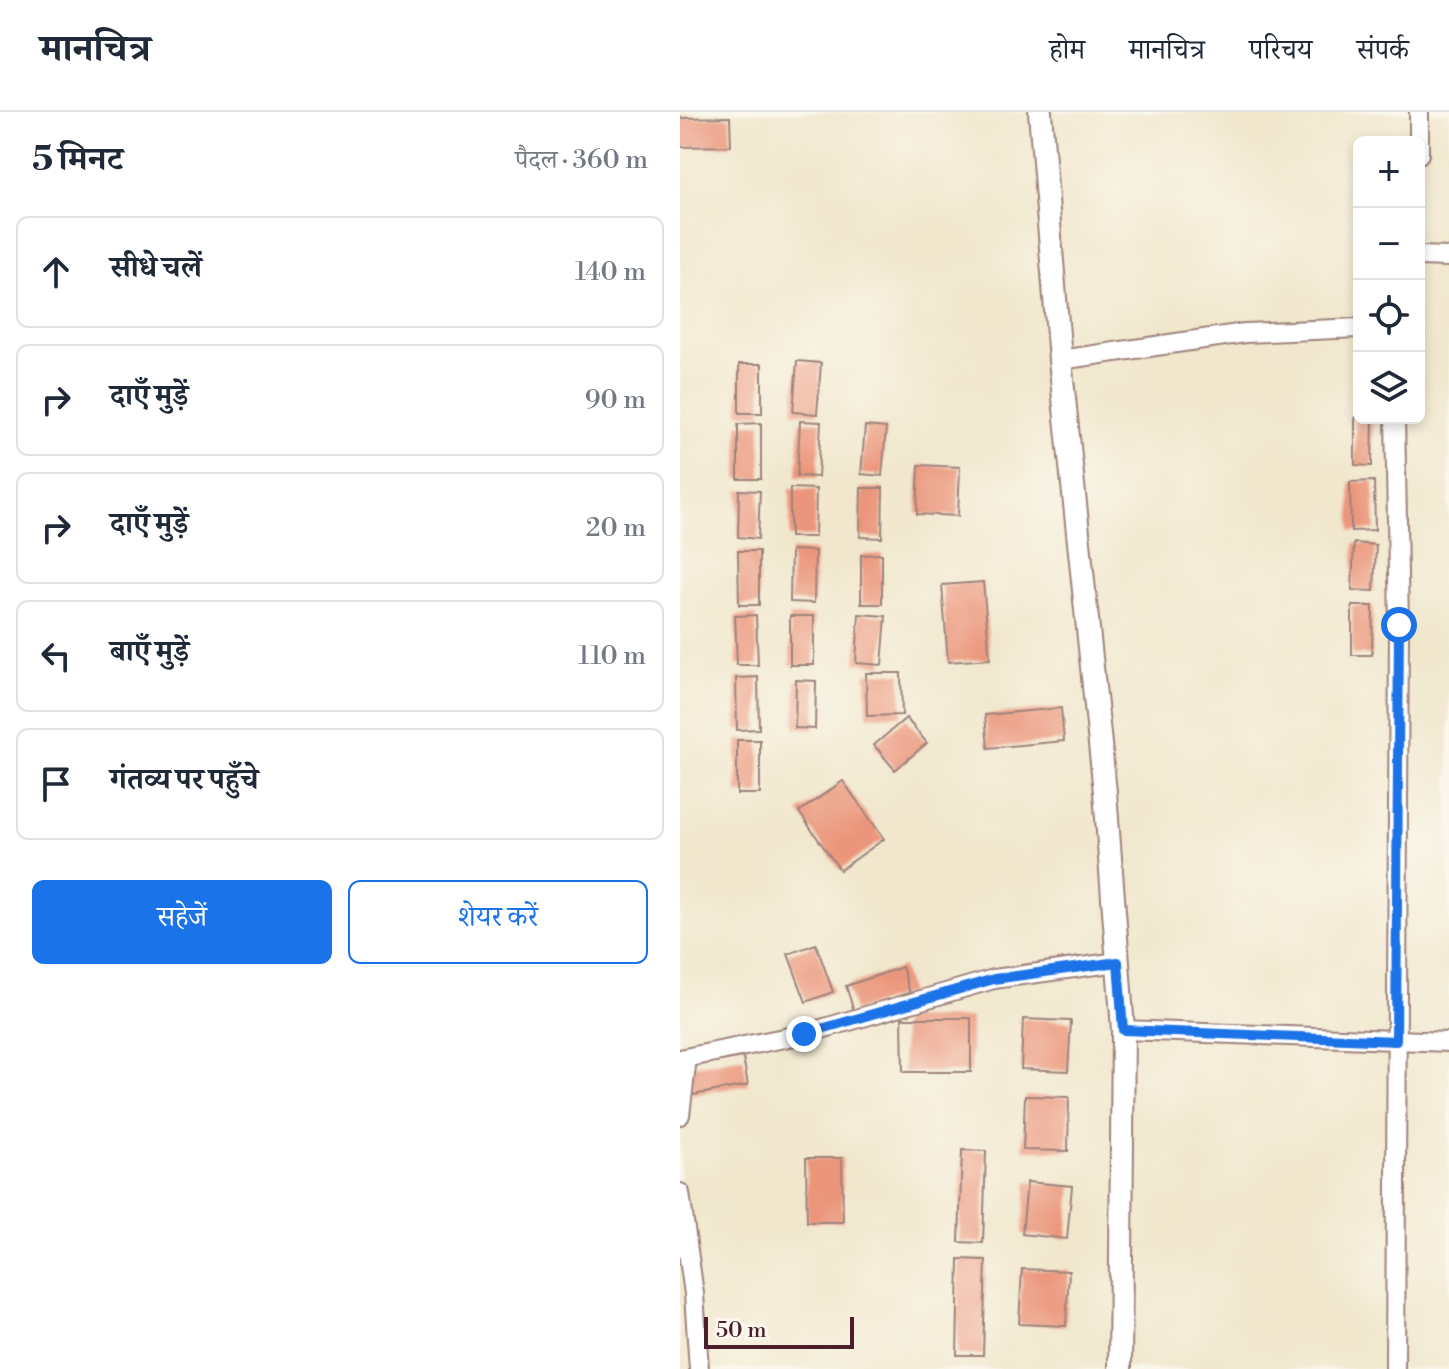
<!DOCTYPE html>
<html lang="hi">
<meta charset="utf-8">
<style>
:root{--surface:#fff;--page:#f6f6f7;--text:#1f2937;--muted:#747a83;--line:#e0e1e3;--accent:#1a73e8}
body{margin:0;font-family:"Libre Bodoni","Noto Serif Devanagari",serif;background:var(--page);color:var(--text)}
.controls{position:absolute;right:24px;top:24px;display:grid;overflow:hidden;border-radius:12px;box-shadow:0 4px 12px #0003}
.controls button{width:72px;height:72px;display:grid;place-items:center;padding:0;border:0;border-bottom:2px solid var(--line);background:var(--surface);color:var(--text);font:40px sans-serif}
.scale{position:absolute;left:24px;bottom:20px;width:150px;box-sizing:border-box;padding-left:8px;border:4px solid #4a1f2b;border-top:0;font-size:22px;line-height:28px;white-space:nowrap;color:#4a1f2b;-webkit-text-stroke:6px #fbf7ec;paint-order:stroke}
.stop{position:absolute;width:24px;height:24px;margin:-18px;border:6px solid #1a73e8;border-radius:50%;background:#fff}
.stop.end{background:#1a73e8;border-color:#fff;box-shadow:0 2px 8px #0008}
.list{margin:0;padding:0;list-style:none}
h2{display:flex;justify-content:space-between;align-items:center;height:104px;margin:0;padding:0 32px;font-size:34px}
h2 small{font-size:26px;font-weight:400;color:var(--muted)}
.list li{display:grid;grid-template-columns:52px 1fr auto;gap:24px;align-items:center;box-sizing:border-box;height:112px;margin:0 16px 16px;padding:0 16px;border:2px solid var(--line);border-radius:12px}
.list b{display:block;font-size:30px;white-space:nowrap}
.list em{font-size:26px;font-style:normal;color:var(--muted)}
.actions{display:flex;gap:16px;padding:24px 32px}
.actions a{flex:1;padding:18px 0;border:2px solid var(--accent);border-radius:12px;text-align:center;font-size:28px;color:var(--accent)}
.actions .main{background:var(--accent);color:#fff}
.icon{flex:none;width:44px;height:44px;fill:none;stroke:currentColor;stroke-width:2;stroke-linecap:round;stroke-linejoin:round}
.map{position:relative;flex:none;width:769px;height:1257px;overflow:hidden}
header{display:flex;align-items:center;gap:48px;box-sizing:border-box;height:112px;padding:0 40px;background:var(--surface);border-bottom:2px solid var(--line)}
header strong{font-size:38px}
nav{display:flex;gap:44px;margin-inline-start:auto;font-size:28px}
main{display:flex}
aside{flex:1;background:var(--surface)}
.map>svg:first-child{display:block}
.building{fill:#eb967c}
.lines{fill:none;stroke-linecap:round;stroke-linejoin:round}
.minor-casing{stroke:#9e837c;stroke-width:22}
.tertiary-casing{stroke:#9e837c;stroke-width:26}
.minor{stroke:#fff;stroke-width:18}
.tertiary{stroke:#fff;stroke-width:22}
.route{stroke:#1a73e8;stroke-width:10}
</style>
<header>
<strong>मानचित्र</strong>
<nav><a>होम</a><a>मानचित्र</a><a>परिचय</a><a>संपर्क</a></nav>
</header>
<main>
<aside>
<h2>5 मिनट<small>पैदल · 360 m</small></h2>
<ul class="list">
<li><svg class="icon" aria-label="ahead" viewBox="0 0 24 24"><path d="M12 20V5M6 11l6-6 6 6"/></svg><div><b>सीधे चलें</b></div><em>140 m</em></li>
<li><svg class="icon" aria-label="right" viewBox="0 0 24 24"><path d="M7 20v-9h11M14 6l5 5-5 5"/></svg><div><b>दाएँ मुड़ें</b></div><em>90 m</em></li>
<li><svg class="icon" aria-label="right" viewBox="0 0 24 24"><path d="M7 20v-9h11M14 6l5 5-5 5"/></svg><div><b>दाएँ मुड़ें</b></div><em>20 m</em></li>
<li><svg class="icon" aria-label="left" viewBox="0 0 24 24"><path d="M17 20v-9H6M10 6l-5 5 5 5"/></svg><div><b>बाएँ मुड़ें</b></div><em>110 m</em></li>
<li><svg class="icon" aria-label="arrive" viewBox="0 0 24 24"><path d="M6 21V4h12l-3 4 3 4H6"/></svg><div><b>गंतव्य पर पहुँचे</b></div></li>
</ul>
<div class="actions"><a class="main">सहेजें</a><a>शेयर करें</a></div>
</aside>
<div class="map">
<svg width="769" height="1257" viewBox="0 0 769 1257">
<rect width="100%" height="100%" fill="#fbf7ec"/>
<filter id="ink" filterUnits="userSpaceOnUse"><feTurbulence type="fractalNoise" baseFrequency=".0125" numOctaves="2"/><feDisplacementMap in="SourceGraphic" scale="16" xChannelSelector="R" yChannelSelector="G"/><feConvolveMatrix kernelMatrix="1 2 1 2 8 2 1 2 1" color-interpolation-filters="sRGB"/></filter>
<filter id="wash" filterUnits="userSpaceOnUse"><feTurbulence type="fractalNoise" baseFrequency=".006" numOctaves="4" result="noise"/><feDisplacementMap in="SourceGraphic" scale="32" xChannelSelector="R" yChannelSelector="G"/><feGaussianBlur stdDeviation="1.8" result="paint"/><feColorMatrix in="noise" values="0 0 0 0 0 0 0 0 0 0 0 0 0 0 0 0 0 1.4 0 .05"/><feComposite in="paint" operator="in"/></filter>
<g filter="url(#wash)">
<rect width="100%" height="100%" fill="#f1e7cd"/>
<g id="blocks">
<g class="building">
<polygon points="50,5 51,34 0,35 0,6"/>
<polygon points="117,249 141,251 137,302 113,300"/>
<rect x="59" y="252" width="23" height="49"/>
<polygon points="675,305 693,306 692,354 675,353"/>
<polygon points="120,309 141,310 138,365 117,364"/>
<polygon points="81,311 81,367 58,367 58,312"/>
<polygon points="185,314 206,316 202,364 181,362"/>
<polygon points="239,353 280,355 278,404 237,402"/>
<polygon points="694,369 695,418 671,419 670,370"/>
<polygon points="110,376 136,377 135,425 110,425"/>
<polygon points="181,376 203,376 202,426 180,425"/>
<polygon points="59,378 80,379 78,427 58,425"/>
<polygon points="674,431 696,433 694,479 672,478"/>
<polygon points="111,438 135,439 134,491 110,490"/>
<polygon points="58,439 79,439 79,493 59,493"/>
<polygon points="202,442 202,492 181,492 181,443"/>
<polygon points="303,470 310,547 268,550 262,473"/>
<polygon points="672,494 693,494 692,543 672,543"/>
<polygon points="179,502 206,504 202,553 176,551"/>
<polygon points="76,503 78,553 57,553 55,504"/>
<rect x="110" y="504" width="24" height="49"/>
<polygon points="186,561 221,561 222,603 187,604"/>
<polygon points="78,565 79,617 57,618 56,566"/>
<polygon points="116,568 136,569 135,617 115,616"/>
<polygon points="381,596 384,629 308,636 305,603"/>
<polygon points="226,606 247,631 215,658 194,633"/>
<rect x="57" y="628" width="23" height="54"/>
<polygon points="163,669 204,727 160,758 119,700"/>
<polygon points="136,832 153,880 126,890 108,842"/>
<polygon points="222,855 230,881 174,899 166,874"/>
<polygon points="222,906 291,906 291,960 223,960"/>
<polygon points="343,907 391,909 388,959 341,957"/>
<polygon points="63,945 68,973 13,983 7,955"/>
<polygon points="345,984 389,985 388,1039 343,1038"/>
<polygon points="282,1038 306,1039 303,1131 279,1130"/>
<polygon points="126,1046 162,1046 163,1110 127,1110"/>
<polygon points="347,1070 392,1074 387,1127 342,1122"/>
<polygon points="279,1147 306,1148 303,1243 277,1243"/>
<polygon points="342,1157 389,1159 386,1214 339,1212"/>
</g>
</g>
</g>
<g filter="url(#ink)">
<use href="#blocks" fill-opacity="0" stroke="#9e837c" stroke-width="2"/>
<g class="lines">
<defs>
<g id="minor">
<polyline points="739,0 739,42"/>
<polyline points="739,144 769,145"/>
<polyline points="380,248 565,221 679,216"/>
<polyline points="715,306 719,513 715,1257"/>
<polyline points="443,918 769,930"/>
<polyline points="0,947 124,922 314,867 438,850"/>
<polyline points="0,1003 7,946"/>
<polyline points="0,1081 14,1182 19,1257"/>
</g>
<polyline id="tertiary" points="360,0 380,248 425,680 443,918 440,1257"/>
</defs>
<use href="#minor" class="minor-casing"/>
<use href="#tertiary" class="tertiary-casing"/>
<use href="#minor" class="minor"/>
<use href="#tertiary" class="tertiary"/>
</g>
</g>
<g class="lines" filter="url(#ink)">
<polyline class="route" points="124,922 314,867 438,850 443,918 716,929 719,513"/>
</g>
</svg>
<div class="controls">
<button>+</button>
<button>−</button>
<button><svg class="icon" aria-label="locate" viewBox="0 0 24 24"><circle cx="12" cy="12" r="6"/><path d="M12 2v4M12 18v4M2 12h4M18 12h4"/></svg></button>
<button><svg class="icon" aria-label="layers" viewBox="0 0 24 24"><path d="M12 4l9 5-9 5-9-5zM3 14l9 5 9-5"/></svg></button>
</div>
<div class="scale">50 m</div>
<div class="stop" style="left:719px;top:513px"></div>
<div class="stop end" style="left:124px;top:922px"></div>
</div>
</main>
